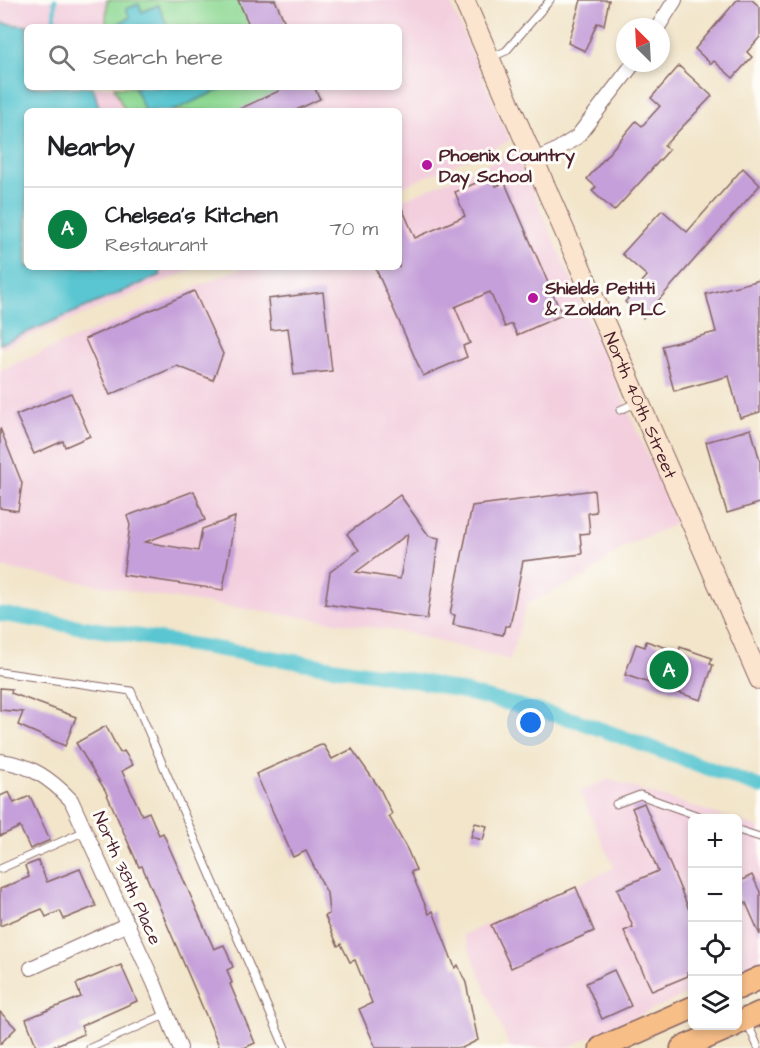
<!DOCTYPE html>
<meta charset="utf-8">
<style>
:root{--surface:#fff;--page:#f6f6f6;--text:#202124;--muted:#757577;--line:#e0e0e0;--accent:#0b8043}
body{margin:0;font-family:"Architects Daughter",sans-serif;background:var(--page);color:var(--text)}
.controls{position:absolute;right:18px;bottom:18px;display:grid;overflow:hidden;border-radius:9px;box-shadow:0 3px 9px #0003}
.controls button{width:54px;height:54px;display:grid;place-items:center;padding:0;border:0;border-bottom:2px solid var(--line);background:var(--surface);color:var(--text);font:30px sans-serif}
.compass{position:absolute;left:616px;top:18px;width:54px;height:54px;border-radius:50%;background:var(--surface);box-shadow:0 3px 9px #0003;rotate:336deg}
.you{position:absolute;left:531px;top:723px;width:21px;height:21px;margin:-15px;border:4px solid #fff;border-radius:50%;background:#1a73e8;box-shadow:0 0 0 9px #1a73e833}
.badge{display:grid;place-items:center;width:39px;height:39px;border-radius:50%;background:var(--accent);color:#fff;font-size:20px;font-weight:700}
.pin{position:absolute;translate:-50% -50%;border:3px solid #fff;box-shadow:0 2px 6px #0006}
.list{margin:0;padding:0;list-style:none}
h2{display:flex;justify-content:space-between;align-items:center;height:78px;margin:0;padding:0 24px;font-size:26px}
h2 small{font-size:20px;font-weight:400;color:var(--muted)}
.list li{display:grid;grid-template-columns:39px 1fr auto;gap:18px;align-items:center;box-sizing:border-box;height:84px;padding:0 24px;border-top:2px solid var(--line)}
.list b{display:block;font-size:22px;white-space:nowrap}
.list p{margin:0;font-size:20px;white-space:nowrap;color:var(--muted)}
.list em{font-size:20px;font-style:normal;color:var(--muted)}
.icon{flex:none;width:33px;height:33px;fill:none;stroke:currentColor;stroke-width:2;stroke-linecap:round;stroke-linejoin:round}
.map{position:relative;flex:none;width:760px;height:1048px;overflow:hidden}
.search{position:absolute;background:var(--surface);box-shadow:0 3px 9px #0003;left:24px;top:24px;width:378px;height:66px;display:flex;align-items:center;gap:15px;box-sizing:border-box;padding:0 21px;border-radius:9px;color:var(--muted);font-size:22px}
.panel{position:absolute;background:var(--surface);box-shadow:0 3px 9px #0003;left:24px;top:108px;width:378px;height:162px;border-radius:9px}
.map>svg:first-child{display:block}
.built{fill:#f3cfde;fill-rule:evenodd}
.green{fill:#8fd995;stroke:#6c7c60;stroke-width:1.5}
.water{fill:#5ac6d1;stroke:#52727e;stroke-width:1.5}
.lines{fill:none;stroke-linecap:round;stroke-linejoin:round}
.stream{stroke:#5ac6d1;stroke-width:4.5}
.canal{stroke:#5ac6d1;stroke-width:15}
.building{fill:#c49fd9;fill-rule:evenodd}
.service-casing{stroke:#856463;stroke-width:9}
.minor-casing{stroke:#856463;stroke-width:16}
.secondary-casing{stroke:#856463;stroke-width:22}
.primary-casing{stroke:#856463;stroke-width:25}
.service{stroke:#fff;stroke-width:7}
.minor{stroke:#fff;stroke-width:14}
.secondary{stroke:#fce5cf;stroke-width:20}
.primary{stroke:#f7be88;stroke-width:22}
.poi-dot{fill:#b5179e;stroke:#fdfcf7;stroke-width:2}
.labels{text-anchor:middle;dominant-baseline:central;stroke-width:6;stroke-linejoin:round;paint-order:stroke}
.poi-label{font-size:18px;font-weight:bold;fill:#4a1f2b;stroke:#fdfcf7;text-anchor:start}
.street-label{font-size:18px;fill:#4a1f2b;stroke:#fdfcf7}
</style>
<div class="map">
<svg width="760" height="1048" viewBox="0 0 760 1048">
<rect width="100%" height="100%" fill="#fdfcf7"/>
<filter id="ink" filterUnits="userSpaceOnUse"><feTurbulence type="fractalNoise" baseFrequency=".0167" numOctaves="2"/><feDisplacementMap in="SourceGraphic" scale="12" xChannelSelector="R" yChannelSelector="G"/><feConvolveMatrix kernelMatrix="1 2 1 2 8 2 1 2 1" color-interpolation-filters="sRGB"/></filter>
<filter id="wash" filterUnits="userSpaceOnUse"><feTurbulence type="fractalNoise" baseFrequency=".008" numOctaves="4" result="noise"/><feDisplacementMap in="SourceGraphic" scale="24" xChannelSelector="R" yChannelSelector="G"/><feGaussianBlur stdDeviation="1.35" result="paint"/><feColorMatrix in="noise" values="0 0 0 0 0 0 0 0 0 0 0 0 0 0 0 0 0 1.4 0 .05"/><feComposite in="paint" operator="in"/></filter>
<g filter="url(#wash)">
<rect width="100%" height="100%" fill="#f2e5ca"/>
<g class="built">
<path d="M0 0H449L510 141 399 188V111H27V267H199L0 349ZM27 27H399V87H27Z"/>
<polygon points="516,152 677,523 623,547 587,576 527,604 510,660 408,633 164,597 0,567 0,370 243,267 399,267 399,201"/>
<polygon points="608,779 729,818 692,818 692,992 566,1048 510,1048 463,935 614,868 580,792"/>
<polygon points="738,821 760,828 760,963 738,973"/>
</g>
<g class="green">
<polygon points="107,0 275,0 287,27 106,27"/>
<polygon points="114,87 314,87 320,99 294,111 125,111"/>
</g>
<g class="water">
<polygon points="139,4 142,12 158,5 168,27 113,27 130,17 126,9"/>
<polygon points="0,23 38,27 27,27 27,87 93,87 100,111 27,111 27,267 158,267 161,275 0,344"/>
<polygon points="134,87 226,87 172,111 145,111"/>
</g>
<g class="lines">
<polyline class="stream" points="54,27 55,0"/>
<polyline class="canal" points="0,614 429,683 578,721 760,787"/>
</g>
<g id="blocks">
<g class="building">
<polygon points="238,0 275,0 287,27 250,27"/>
<polygon points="581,0 609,0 604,25 597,23 585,51 568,43"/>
<polygon points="737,0 752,0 760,7 760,37 747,52 752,57 733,78 714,61 711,64 695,49"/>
<polygon points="679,66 712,96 664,146 669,150 614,211 592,191 596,187 587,179 636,121 642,126 660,106 651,98"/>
<polygon points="277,87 314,87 320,99 294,111 235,111 279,91"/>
<polygon points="743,168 760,185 643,318 625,302 647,276 622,254 662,210 687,232"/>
<polygon points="492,176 496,186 505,183 562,315 517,335 512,324 505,327 490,292 455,307 470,343 463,346 467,357 423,376 375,267 399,267 399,201 415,238 465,216 455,192"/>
<polygon points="760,280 760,412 740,418 729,376 674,391 662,346 716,332 706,294"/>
<polygon points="194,291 223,354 213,380 177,366 110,395 85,339"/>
<polygon points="323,292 332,371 294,375 288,328 271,330 268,299"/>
<polygon points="71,393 90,436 65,447 63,441 34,454 16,415"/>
<polygon points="0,428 22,483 18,511 0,508"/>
<polygon points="751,429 760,461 760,503 727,513 706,442"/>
<polygon points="594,490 596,512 588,513 590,533 580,534 582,554 523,561 510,626 505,626 503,635 453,625 455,615 450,614 472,506"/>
<polygon points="194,491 205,520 145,542 198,551 202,529 235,517 223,590 123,575 130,525 127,516"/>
<path d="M400 495 429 536 439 538 427 619 325 604 330 572 359 550 347 534ZM408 534 400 579 356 572Z"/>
<polygon points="646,641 679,652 680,647 712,658 710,664 713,665 701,700 625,675 636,644 645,647"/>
<polygon points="0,688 12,689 11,693 76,717 65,746 18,725 23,712 0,710"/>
<polygon points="106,726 120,753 124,751 133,765 122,771 142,815 149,812 159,835 163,833 214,949 224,945 233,967 227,970 232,983 230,984 255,1043 244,1048 220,1048 142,866 139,867 105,790 76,743"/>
<polygon points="323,744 332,759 352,749 380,789 392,814 389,816 408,851 416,870 411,872 429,914 433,911 455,968 458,965 466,983 478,1040 462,1048 376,1048 359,1009 372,1003 355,960 350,962 341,944 338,946 325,916 329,914 327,893 306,851 293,857 256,774"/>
<polygon points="9,792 14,803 30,796 50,840 30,849 20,827 0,836 0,796"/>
<polygon points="644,803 693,919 693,970 687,972 688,976 652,991 624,931 633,927 617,889 658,871 632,808"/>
<polygon points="475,823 487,826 483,840 471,837"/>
<polygon points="38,861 47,882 80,869 96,906 64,919 60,911 46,917 42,909 0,926 0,889 29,877 25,866"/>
<polygon points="752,875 760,892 760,935 746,903 738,907 738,882"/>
<polygon points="576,887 594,931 511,968 491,925"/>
<polygon points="121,965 137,1001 81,1026 84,1034 48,1048 37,1048 26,1019 81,997 76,984"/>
<polygon points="614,970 631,1006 602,1019 586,983"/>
<polygon points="0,1012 16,1028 0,1044"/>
</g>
</g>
</g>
<g filter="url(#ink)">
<use href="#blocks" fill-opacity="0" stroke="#856463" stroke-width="1.5"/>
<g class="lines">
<defs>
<g id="service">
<polyline points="490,58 506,51 550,0"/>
<polyline points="620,410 638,402"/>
<polyline points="0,672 131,691 285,1048"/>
<polyline points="616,804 640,795 704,818"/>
<polyline points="738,830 760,837"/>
<polyline points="0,869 85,831"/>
<polyline points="747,1022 758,1047"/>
<polyline points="90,1048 167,1014"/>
</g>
<g id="minor">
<polyline points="658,27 675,0"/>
<polyline points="535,160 555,151 577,137 634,63"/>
<path d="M0 761C30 764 51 779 71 800L155 985 180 1048"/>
<polyline points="31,968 128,924"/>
</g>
<g id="secondary">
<path id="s1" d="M464 0 760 680"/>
</g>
<g id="primary">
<polyline points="738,988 760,978"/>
<polyline points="738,1023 760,1013"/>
<polyline points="601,1048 692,1008"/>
<polyline points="682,1048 733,1026"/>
</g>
</defs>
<use href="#service" class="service-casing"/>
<use href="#minor" class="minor-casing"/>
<use href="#secondary" class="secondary-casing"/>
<use href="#primary" class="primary-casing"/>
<use href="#service" class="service"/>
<use href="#minor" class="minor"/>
<use href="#secondary" class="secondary"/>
<use href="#primary" class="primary"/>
</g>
</g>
<g class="poi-dot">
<circle cx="427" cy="165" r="6"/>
<circle cx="533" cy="298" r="6"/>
</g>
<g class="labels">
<g class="poi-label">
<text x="439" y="155">Phoenix Country<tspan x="439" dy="21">Day School</tspan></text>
<text x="545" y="288">Shields Petitti<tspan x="545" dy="21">&amp; Zoldan, PLC</tspan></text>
</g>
<g class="street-label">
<text stroke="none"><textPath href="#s1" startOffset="442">North 40th Street</textPath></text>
<text transform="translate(127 878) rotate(66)">North 38th Place</text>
</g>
</g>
</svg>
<div class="controls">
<button>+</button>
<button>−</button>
<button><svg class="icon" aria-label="locate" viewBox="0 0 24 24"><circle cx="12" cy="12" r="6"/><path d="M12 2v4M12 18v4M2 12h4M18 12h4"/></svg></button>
<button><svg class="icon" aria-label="layers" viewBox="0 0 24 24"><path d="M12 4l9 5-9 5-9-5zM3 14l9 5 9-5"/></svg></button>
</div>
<svg class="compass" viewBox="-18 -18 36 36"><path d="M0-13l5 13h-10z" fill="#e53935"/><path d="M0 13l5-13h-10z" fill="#757577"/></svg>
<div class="you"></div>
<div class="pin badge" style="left:669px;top:670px">A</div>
<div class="search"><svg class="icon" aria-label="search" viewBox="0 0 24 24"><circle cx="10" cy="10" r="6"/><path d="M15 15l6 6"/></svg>Search here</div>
<section class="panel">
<h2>Nearby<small></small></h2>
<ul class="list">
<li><span class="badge">A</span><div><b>Chelsea's Kitchen</b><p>Restaurant</p></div><em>70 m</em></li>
</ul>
</section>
</div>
